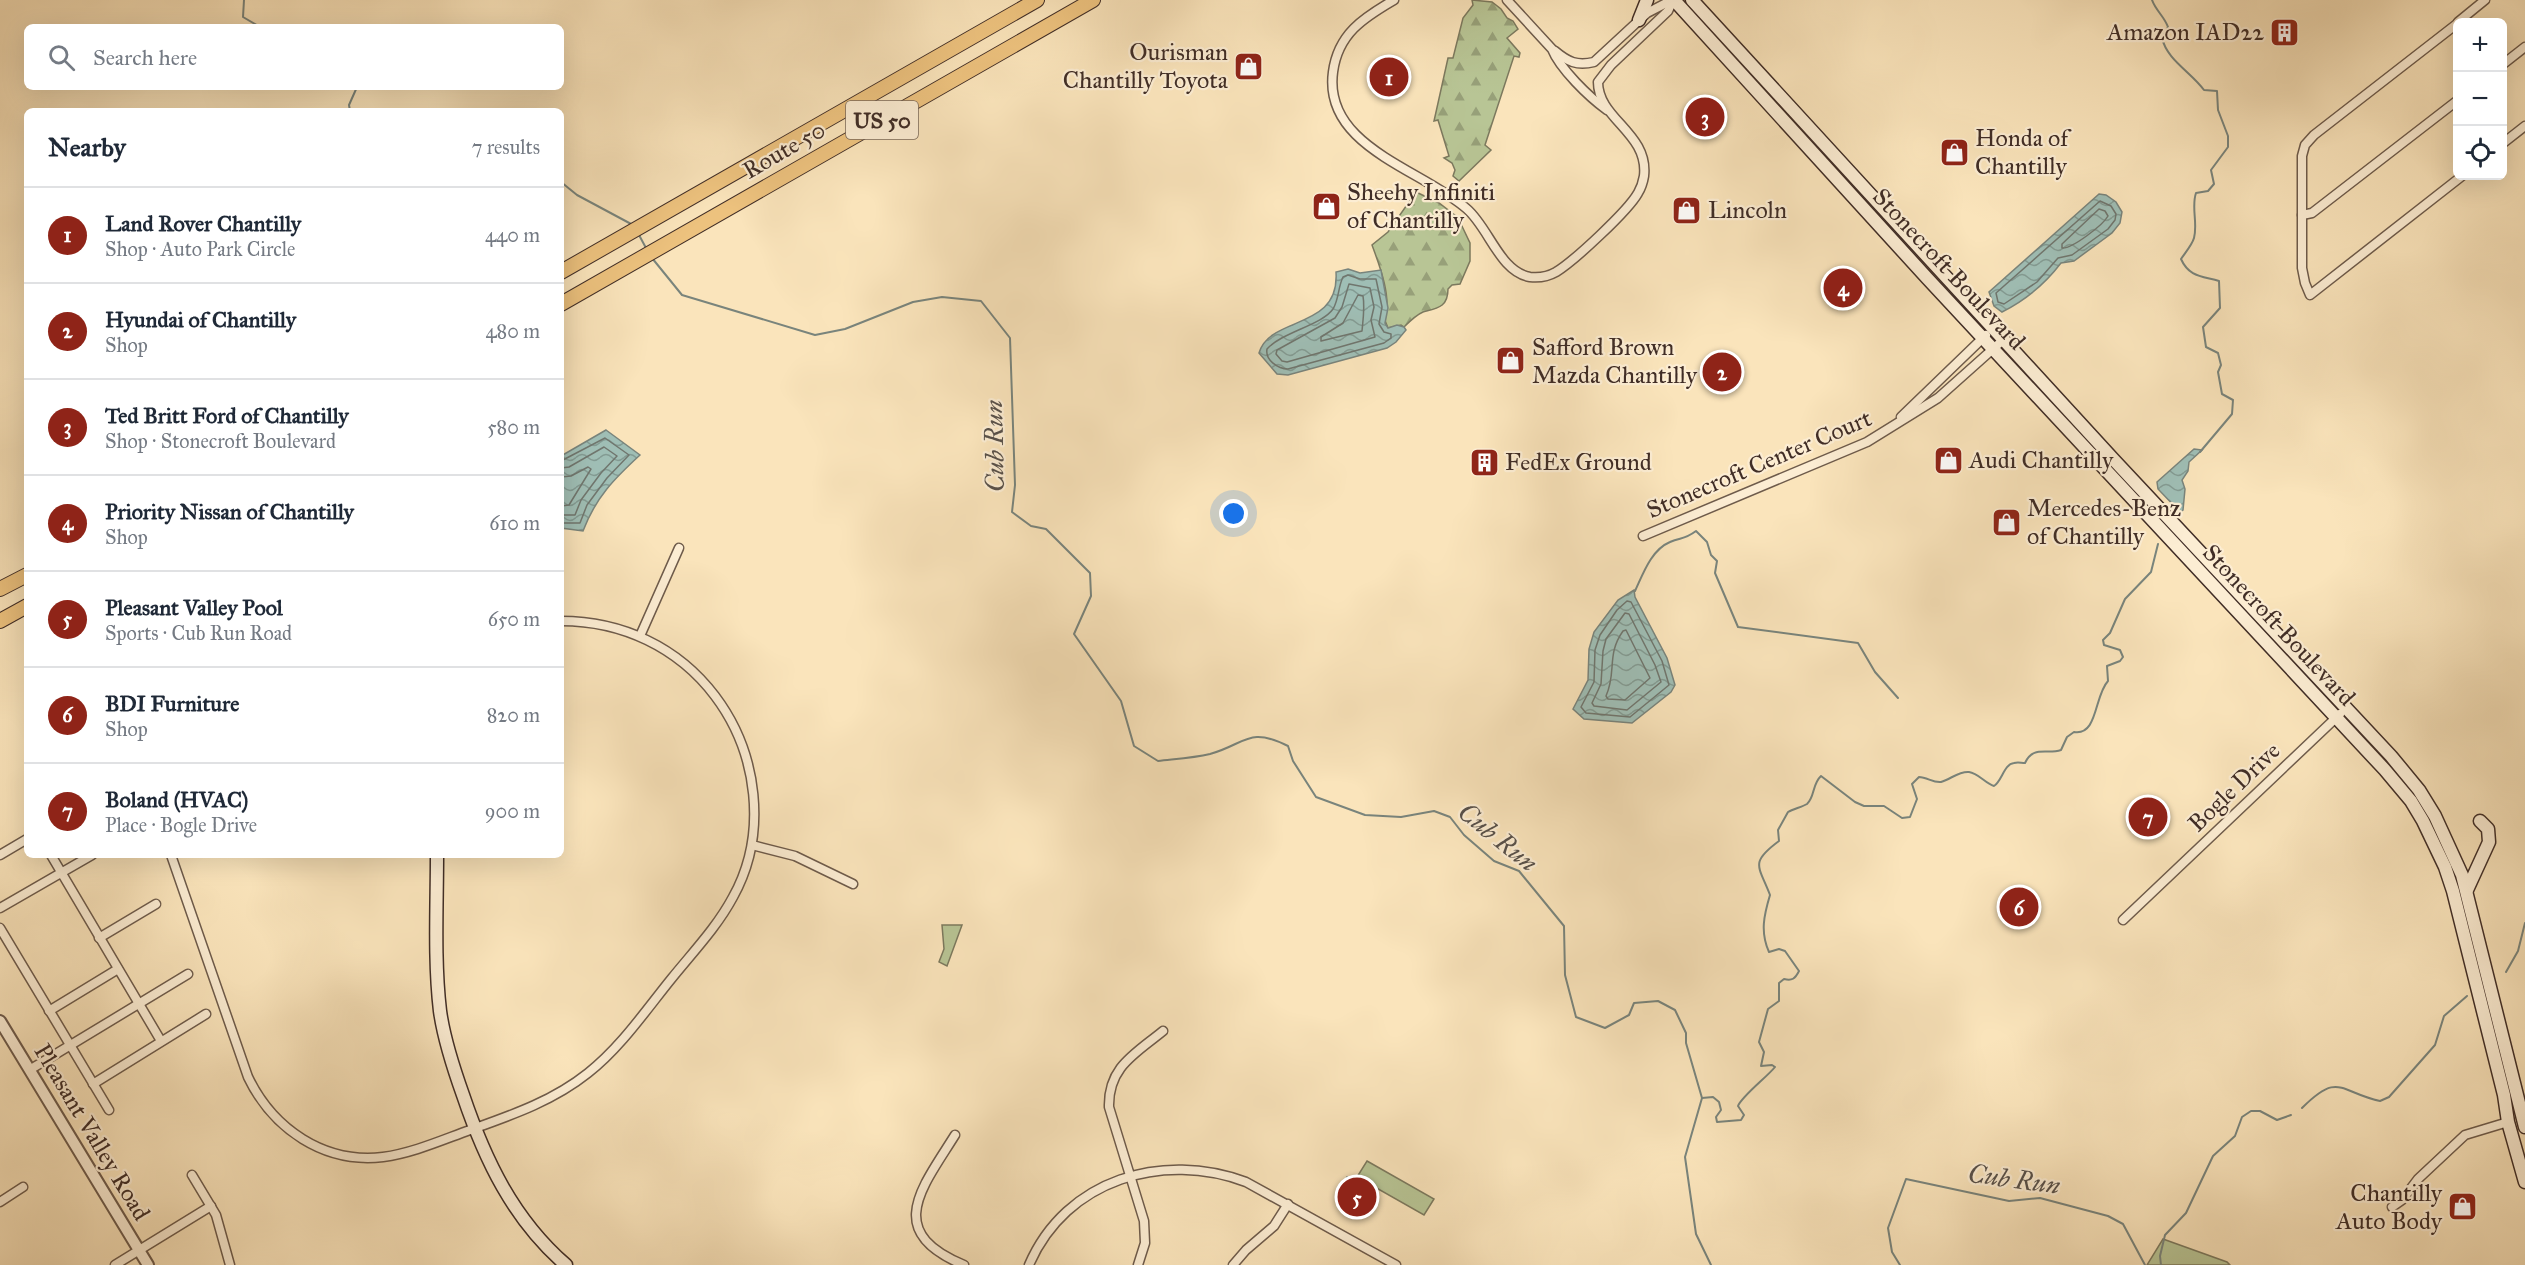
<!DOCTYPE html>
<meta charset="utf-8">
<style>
:root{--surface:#fff;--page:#f6f6f7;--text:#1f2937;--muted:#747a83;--line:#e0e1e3;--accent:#8f2418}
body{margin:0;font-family:"IM FELL Great Primer",serif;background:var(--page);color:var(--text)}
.controls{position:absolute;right:18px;top:18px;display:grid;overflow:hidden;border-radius:9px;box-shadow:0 6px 24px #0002}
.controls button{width:54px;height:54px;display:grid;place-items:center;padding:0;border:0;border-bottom:2px solid var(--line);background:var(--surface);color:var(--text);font:30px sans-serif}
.you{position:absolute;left:1234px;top:514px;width:21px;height:21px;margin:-15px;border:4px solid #fff;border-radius:50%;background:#1a73e8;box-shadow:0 0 0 9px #1a73e833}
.badge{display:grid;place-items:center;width:39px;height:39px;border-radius:50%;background:var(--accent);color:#fff;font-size:20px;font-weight:700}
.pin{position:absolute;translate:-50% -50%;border:3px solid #fff;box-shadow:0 2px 6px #0006}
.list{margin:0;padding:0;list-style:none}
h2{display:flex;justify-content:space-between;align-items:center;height:78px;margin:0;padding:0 24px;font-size:26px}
h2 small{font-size:20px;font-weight:400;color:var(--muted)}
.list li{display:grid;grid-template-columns:39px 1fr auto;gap:18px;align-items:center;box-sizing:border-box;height:96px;padding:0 24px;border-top:2px solid var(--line)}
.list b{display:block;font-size:22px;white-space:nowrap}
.list p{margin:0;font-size:20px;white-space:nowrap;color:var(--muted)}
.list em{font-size:20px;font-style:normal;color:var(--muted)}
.icon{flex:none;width:33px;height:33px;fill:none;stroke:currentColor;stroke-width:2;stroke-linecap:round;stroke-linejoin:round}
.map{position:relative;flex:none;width:2525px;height:1265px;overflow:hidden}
.search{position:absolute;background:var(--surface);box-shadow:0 6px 24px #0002;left:24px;top:24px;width:540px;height:66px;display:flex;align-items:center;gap:15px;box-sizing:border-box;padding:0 21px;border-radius:9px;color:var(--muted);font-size:22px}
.panel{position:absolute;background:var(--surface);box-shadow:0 6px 24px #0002;left:24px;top:108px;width:540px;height:750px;border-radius:9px}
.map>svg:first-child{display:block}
.green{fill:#b8c595;stroke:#7c795e;stroke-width:1.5}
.forest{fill:url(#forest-firs);stroke:#7c795e;stroke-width:1.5}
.water{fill:url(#water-waves);stroke:#79847c;stroke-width:1.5}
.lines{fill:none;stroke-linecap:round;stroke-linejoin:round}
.shore{stroke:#70766e;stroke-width:1.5}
.stream{stroke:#79847c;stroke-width:2}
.minor-casing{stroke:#6e5b4b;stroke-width:11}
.tertiary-casing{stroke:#6e5b4b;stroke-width:14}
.secondary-casing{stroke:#402d26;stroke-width:15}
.trunk-casing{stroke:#402d26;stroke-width:16}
.minor{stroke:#fcedd3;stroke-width:8}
.tertiary{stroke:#fcedd3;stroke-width:10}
.secondary{stroke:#fcedd3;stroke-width:12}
.trunk{stroke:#edc27e;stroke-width:14}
.labels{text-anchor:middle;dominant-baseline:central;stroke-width:4.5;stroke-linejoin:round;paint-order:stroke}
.shield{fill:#fcedd3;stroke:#78675a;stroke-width:1.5}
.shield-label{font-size:22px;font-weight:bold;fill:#402d26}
.poi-label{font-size:24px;fill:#402d26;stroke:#fcedd3;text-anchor:start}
.street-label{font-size:24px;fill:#402d26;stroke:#fcedd3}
.water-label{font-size:26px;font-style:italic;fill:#58514a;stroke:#fcedd3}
</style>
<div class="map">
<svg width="2525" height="1265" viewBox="0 0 2525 1265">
<defs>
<pattern id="forest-firs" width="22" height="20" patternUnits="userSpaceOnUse" patternTransform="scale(1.5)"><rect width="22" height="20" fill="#b8c595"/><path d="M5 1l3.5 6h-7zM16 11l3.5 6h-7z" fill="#97a079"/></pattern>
<pattern id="water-waves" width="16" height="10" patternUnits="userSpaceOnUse" patternTransform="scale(1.5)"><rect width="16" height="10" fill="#9fbeb5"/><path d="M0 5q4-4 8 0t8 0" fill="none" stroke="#839b93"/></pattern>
</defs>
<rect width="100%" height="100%" fill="#fae4bb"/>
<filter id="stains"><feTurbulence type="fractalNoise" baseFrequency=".00333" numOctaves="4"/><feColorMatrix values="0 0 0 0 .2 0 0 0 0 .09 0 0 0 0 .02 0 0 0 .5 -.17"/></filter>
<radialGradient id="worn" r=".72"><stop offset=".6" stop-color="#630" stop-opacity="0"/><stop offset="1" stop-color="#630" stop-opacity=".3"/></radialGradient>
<g class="green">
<polygon points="942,925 962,925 947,966 939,962 944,949"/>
<polygon points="1367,1161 1434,1199 1424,1215 1357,1177"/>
<polygon points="2163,1239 2227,1262 2230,1265 2147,1265"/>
</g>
<g class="forest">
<polygon points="1472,0 1492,2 1501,9 1507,18 1513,21 1518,29 1507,38 1520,53 1519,57 1514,56 1485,145 1491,150 1459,181 1453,176 1455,170 1452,163 1444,158 1449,156 1438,120 1434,121 1448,58 1453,58 1463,18 1473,5"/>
<path d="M1416 192 1439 203 1456 216 1460 222 1470 243V261L1460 284 1452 285 1448 289C1448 307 1438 308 1423 312 1416 315 1409 322 1404 327L1401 325 1388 328 1384 318C1393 300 1379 264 1372 245L1388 232Z"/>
</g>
<g class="water">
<path d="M2099 194 2106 195 2116 202 2122 212 2120 223 2112 233 2074 261 2061 263C2045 284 2026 300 2002 312L1994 306 1989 292Z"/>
<path d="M1348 269 1360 273 1381 270 1388 308 1385 323 1388 328 1397 325 1404 327 1406 330 1396 342 1387 348 1288 375 1277 374 1259 353C1270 315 1340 331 1336 272Z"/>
<path d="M606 430 640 455C614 479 596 497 583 531L561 528V456Z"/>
<polygon points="2194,449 2202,450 2189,462 2188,471 2182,480 2185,489 2183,510 2180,512 2158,489 2157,482"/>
<polygon points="1634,590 1635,597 1667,658 1675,685 1671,692 1632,723 1584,719 1573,709 1588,680 1589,649 1594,632 1618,600"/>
<polygon points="1347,1177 1369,1190 1360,1204 1368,1209 1363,1217 1344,1206 1353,1190 1344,1184"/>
</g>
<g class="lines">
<g class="shore">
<polygon points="2100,201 2111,206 2116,214 2115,220 2108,229 2072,255 2058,258 2037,282 2004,304 1998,302 1996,293"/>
<path d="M2099 209 2105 211 2108 216C2103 225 2072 249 2062 248V244Z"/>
<path d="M1348 275 1360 279H1376L1382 307 1379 324 1384 332 1391 334V338L1384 343 1288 369C1278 369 1265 360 1267 349 1282 332 1322 325 1333 309 1339 299 1338 287 1343 277Z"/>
<polygon points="1349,284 1370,288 1374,307 1371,320 1375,337 1287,362 1282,361 1276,354 1277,350 1335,318 1342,307"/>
<path d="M1358 295 1363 296C1365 307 1363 320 1362 331L1321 341V337L1343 323Z"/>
<polyline points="561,461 605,438 629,455 607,478 587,505 580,523 561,523"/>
<polyline points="561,468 569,467 604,447 617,456 601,473 581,500 575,515 561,515"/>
<polyline points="561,477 571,476 588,467 591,469 569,505 561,506"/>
<polygon points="1627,601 1631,602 1662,661 1669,685 1630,717 1586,713 1581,707 1594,682 1595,650 1600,635 1617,610"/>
<polygon points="1625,613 1629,614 1655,665 1661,682 1627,710 1594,706 1592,703 1601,684 1603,651 1606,639"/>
<path d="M1626 630 1650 678 1625 700 1608 699 1606 696C1617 672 1606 655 1623 631Z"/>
</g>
<g class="stream">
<polyline points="244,0 243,17 260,27"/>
<path d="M2152 0C2156 11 2164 16 2168 27L2162 38C2167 60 2191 72 2204 90L2217 91 2218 110 2228 136V147L2211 170 2214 184 2208 191 2196 193C2191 207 2198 223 2194 238 2192 245 2185 253 2181 259 2189 277 2202 276 2219 281L2220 308 2203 327 2206 347 2218 353 2221 365 2218 372 2222 394 2233 400 2232 414 2200 452"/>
<polyline points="350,111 349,105 357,87"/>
<polyline points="561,182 577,195 633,225"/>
<polyline points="639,235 646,248"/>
<path d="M652 258 682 295 815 335 845 329 913 302 942 297 981 301 1010 338 1015 485 1012 512 1031 526 1046 529 1090 573 1091 596 1074 634 1121 701 1134 746 1158 761C1175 759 1193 758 1210 754 1246 744 1248 726 1288 746L1293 761 1316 797 1365 815 1401 817 1434 811 1450 817 1464 835 1494 861 1519 871 1564 926 1565 975 1576 1017 1605 1028 1629 1015 1634 1003 1658 1001 1675 1010 1686 1033V1043L1702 1098 1685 1157 1696 1234 1711 1265"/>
<path d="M1635 591C1643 574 1651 550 1670 542 1681 537 1684 540 1696 531L1707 542 1711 555 1717 561 1715 573 1738 627 1858 643 1875 672 1898 698"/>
<polyline points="2506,972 2518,951 2525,923"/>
<path d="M1702 1098 1713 1097 1719 1102 1721 1110 1716 1117 1717 1122 1741 1120 1744 1115 1738 1106C1742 1096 1767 1077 1775 1067L1772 1065 1761 1066 1764 1052 1759 1042 1768 1009 1779 1001V983L1784 979C1792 981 1795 979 1799 971L1785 951 1779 949 1769 952C1760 932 1764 915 1770 895 1759 866 1749 863 1779 841L1778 830 1788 812C1793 809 1802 807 1807 804 1815 797 1812 784 1821 776L1855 802 1864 806H1884L1902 818 1910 817 1917 799 1912 784 1919 777C1927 777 1933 783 1941 782 1951 779 1959 771 1969 772 1978 773 1985 783 1994 786 2002 781 2004 764 2014 763 2018 762 2021 763 2025 763 2033 745 2047 755 2061 750L2067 737 2074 732C2098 736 2094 696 2108 681L2107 666 2120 661 2123 657 2120 650 2104 645 2103 640 2110 633 2125 599 2151 572 2158 544"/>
<path d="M2302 1108C2339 1071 2339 1092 2380 1101L2389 1097 2435 1045 2444 1016 2467 996"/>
<polyline points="1900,1265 1892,1252 1888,1228 1906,1179 2009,1201 2040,1198 2108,1216 2123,1224 2145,1265"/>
<polyline points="2161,1265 2160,1256 2165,1235 2186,1213 2213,1156 2235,1136 2242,1117 2251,1111 2260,1111 2277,1120 2291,1115"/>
</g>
<defs>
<g id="minor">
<path d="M1394 0C1363 18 1338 34 1333 72 1323 147 1422 169 1467 209 1489 228 1500 272 1530 277 1539 278 1549 276 1556 272 1574 261 1628 211 1638 193 1641 188 1643 182 1644 176 1649 133 1598 119 1598 82L1611 65 1668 11 1673 0"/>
<path d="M1507 0 1552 49C1560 69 1589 97 1607 110"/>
<polyline points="2458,22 2485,0"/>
<polyline points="2458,23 2314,135 2305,145 2302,156 2302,268 2305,283 2310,295 2462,176"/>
<path d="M1555 51C1568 62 1577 66 1594 62L1647 13 1672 0"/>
<polyline points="2502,65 2525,47"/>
<polyline points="2502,144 2525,126"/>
<polyline points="2302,215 2312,213 2458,100"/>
<polyline points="1901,417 1986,335"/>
<polyline points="1643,536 1867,442 1938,398 2003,340"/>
<polyline points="640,636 679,548"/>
<polyline points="752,845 795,856 853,884"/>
<polyline points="0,855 27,839"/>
<polyline points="51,855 161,1041"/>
<path d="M171 855 248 1077C273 1129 324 1164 383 1157 413 1153 442 1140 470 1130 512 1115 553 1101 588 1073 621 1047 646 1010 672 978 693 952 717 927 733 897 768 834 758 753 715 696 678 647 622 621 561 621"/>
<polyline points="0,908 92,855"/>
<polyline points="2123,920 2340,714"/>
<polyline points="0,928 109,1110"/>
<polyline points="99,938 156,904"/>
<polyline points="49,1011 118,969"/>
<polyline points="31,1069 188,974"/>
<polyline points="93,1084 206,1014"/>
<path d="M955 1135C922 1188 883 1232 964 1265"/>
<polyline points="192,1175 216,1215 230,1265"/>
<polyline points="0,1202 23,1187"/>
<polyline points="2392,1207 2402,1200 2418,1179 2465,1135 2508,1122"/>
<polyline points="115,1265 211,1206"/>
<path d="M1029 1265C1066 1179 1163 1151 1246 1182L1396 1265"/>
<path d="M1138 1265 1145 1243 1144 1221 1109 1107C1108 1067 1135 1054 1163 1031"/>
<polyline points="1233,1265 1246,1250 1274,1226 1288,1204"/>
</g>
<polyline id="tertiary" points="0,1021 148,1265"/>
<g id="secondary">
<polyline points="1674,0 1927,278 2385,770 2411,801 2423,821 2445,867 2453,891 2504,1095 2508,1122 2525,1182"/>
<polyline points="1692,0 2114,460 2391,756 2419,790 2435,816 2462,875 2525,1127"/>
<polyline points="1639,20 1647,0"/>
<path d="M437 855C437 906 434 960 440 1011 444 1040 453 1067 463 1095 485 1160 513 1219 566 1265"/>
<polyline points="2467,890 2489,842 2488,829 2480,821"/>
</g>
<g id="trunk">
<polyline points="561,272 1037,0"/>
<polyline points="561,304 1093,0"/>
<polyline points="0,589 27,575"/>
<polyline points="0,621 27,606"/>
</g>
</defs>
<use href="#minor" class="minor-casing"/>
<use href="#tertiary" class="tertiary-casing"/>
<use href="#secondary" class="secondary-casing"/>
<use href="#trunk" class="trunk-casing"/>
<use href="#minor" class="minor"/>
<use href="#tertiary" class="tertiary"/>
<use href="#secondary" class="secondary"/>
<use href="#trunk" class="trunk"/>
</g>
<defs>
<symbol id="building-square" viewBox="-11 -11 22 22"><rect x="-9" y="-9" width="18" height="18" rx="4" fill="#8f2418" stroke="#fcedd3"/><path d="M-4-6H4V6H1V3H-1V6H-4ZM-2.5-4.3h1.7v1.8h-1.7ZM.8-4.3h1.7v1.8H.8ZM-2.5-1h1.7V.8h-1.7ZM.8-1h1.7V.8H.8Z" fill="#fff"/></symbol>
<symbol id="shop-square" viewBox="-11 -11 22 22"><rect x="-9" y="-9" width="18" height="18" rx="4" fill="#8f2418" stroke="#fcedd3"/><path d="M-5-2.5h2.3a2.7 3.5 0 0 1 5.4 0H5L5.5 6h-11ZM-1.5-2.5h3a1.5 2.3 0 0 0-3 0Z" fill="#fff"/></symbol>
</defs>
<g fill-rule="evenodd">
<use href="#building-square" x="2268" y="16" width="33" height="33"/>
<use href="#shop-square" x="1232" y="50" width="33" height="33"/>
<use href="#shop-square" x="1938" y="136" width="33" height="33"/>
<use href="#shop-square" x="1310" y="190" width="33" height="33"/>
<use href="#shop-square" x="1670" y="194" width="33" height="33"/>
<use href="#shop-square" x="1494" y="344" width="33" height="33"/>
<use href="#shop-square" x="1932" y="444" width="33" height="33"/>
<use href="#building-square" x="1468" y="446" width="33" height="33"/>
<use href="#shop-square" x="1990" y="506" width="33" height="33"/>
<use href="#shop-square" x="2446" y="1190" width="33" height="33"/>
</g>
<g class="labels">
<rect class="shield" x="846" y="101" width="72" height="38" rx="4.5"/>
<g class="shield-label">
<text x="882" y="120">US 50</text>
</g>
<g class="poi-label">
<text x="2264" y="32" text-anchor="end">Amazon IAD22</text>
<text x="1228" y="52" text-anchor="end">Ourisman<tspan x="1228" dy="28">Chantilly Toyota</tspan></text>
<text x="1975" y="138">Honda of<tspan x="1975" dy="28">Chantilly</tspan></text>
<text x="1347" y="192">Sheehy Infiniti<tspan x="1347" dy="28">of Chantilly</tspan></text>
<text x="1708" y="210">Lincoln</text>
<text x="1532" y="347">Safford Brown<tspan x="1532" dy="28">Mazda Chantilly</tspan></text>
<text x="1969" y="460">Audi Chantilly</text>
<text x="1505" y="462">FedEx Ground</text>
<text x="2027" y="508">Mercedes-Benz<tspan x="2027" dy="28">of Chantilly</tspan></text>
<text x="2442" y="1193" text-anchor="end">Chantilly<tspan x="2442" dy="28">Auto Body</tspan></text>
</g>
<g class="street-label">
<text transform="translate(784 150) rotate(-30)">Route 50</text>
<text transform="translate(1949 269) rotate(47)">Stonecroft Boulevard</text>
<text transform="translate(1759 464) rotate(-23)">Stonecroft Center Court</text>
<text transform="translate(2279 625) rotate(47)">Stonecroft Boulevard</text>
<text transform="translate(2234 787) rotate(-44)">Bogle Drive</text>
<text transform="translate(92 1132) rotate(59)">Pleasant Valley Road</text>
</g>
<g class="water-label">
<text transform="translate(994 446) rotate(-91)">Cub Run</text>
<text transform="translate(1498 837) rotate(39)">Cub Run</text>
<text transform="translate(2014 1179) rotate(8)">Cub Run</text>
</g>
</g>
<rect width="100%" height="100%" filter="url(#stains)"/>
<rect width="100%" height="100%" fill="url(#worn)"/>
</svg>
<div class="controls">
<button>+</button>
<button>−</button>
<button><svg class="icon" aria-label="locate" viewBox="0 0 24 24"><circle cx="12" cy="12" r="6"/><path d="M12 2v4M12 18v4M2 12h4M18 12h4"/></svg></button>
</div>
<div class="you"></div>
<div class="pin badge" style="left:1389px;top:77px">1</div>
<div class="pin badge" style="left:1722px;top:372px">2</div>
<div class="pin badge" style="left:1705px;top:117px">3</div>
<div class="pin badge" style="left:1843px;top:288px">4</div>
<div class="pin badge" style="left:1357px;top:1197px">5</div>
<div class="pin badge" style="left:2019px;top:907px">6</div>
<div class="pin badge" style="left:2148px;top:817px">7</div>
<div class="search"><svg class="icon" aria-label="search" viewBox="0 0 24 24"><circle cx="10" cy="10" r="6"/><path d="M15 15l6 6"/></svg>Search here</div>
<section class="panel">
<h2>Nearby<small>7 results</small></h2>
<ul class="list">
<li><span class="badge">1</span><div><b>Land Rover Chantilly</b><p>Shop · Auto Park Circle</p></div><em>440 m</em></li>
<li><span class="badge">2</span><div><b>Hyundai of Chantilly</b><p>Shop</p></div><em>480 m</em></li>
<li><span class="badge">3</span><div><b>Ted Britt Ford of Chantilly</b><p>Shop · Stonecroft Boulevard</p></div><em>580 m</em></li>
<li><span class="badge">4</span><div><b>Priority Nissan of Chantilly</b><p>Shop</p></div><em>610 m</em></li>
<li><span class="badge">5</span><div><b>Pleasant Valley Pool</b><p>Sports · Cub Run Road</p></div><em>650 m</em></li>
<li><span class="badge">6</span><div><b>BDI Furniture</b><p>Shop</p></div><em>820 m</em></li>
<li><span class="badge">7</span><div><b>Boland (HVAC)</b><p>Place · Bogle Drive</p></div><em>900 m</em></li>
</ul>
</section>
</div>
